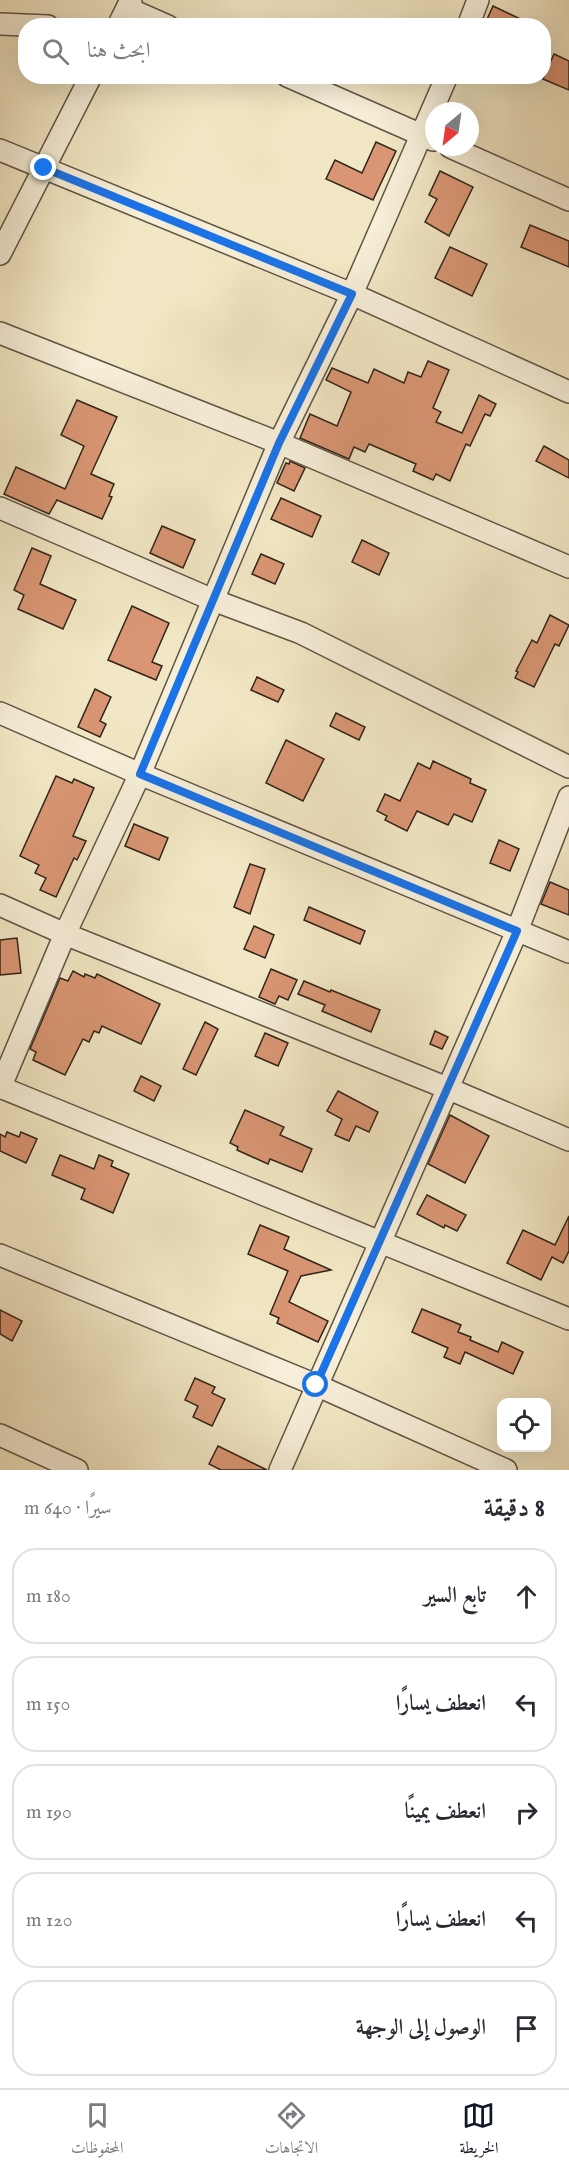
<!DOCTYPE html>
<html lang="ar">
<meta charset="utf-8">
<style>
:root{--surface:#fff;--page:#f2f2f3;--text:#2b2b33;--muted:#7c7c81;--line:#e1e1e2;--accent:#111827}
body{margin:0;font-family:"IM FELL English",Amiri,serif;background:var(--page);color:var(--text);direction:rtl}
.controls{position:absolute;right:18px;bottom:18px;display:grid;overflow:hidden;border-radius:12px;box-shadow:0 6px 24px #0002}
.controls button{width:54px;height:54px;display:grid;place-items:center;padding:0;border:0;border-bottom:2px solid var(--line);background:var(--surface);color:var(--text);font:30px sans-serif}
.compass{position:absolute;left:425px;top:102px;width:54px;height:54px;border-radius:50%;background:var(--surface);box-shadow:0 6px 24px #0002;rotate:209deg}
.stop{position:absolute;width:18px;height:18px;margin:-14px;border:4px solid #1a73e8;border-radius:50%;background:#fff}
.stop.end{background:#1a73e8;border-color:#fff;box-shadow:0 2px 6px #0008}
.list{margin:0;padding:0;list-style:none}
h2{display:flex;justify-content:space-between;align-items:center;height:78px;margin:0;padding:0 24px;font-size:26px}
h2 small{font-size:20px;font-weight:400;color:var(--muted)}
.list li{display:grid;grid-template-columns:39px 1fr auto;gap:18px;align-items:center;box-sizing:border-box;height:96px;margin:0 12px 12px;padding:0 12px;border:2px solid var(--line);border-radius:24px}
.list b{display:block;font-size:22px;white-space:nowrap}
.list em{font-size:20px;font-style:normal;color:var(--muted)}
.icon{flex:none;width:33px;height:33px;fill:none;stroke:currentColor;stroke-width:2;stroke-linecap:round;stroke-linejoin:round}
.map{position:relative;flex:none;width:569px;height:1470px;overflow:hidden;direction:ltr}
.search{position:absolute;background:var(--surface);box-shadow:0 6px 24px #0002;left:18px;right:18px;top:18px;height:66px;display:flex;align-items:center;gap:15px;box-sizing:border-box;padding:0 21px;border-radius:24px;color:var(--muted);font-size:22px}
.sheet{height:618px;background:var(--surface)}
nav{display:flex;justify-content:space-around;align-items:center;box-sizing:border-box;height:84px;border-top:2px solid var(--line);background:var(--surface);font-size:16px;color:var(--muted)}
nav a{display:grid;justify-items:center;gap:3px}
nav .on{color:var(--accent)}
.map>svg:first-child{display:block}
.building{fill:#da9674;stroke:#2f241b;stroke-width:1.5}
.lines{fill:none;stroke-linecap:round;stroke-linejoin:round}
.street-casing{stroke:#605545;stroke-width:24}
.street{stroke:#f7efd9;stroke-width:21}
.route{stroke:#1a73e8;stroke-width:8}
</style>
<div class="map">
<svg width="569" height="1470" viewBox="0 0 569 1470">
<rect width="100%" height="100%" fill="#f2e7c4"/>
<filter id="stains"><feTurbulence type="fractalNoise" baseFrequency=".00333" numOctaves="4"/><feColorMatrix values="0 0 0 0 .2 0 0 0 0 .09 0 0 0 0 .02 0 0 0 .5 -.17"/></filter>
<radialGradient id="worn" r=".72"><stop offset=".6" stop-color="#630" stop-opacity="0"/><stop offset="1" stop-color="#630" stop-opacity=".3"/></radialGradient>
<g class="building">
<polygon points="493,6 535,26 484,26"/>
<polygon points="554,54 569,61 569,90 543,79"/>
<polygon points="376,142 396,151 373,200 326,179 335,160 362,173"/>
<polygon points="440,171 473,187 449,236 425,222 437,199 429,195"/>
<polygon points="530,225 569,241 569,267 521,247"/>
<polygon points="450,247 487,264 472,296 435,278"/>
<polygon points="428,361 449,370 433,408 441,412 436,422 462,433 479,395 496,404 490,416 485,414 470,446 466,444 450,481 436,474 433,480 413,471 416,464 369,444 365,452 354,447 349,459 300,438 310,414 337,426 351,392 326,380 332,368 368,383 374,369 404,383 408,372 421,377"/>
<polygon points="77,400 117,417 91,474 114,484 109,496 112,497 102,519 57,500 49,514 4,494 16,467 65,489 84,446 61,435"/>
<polygon points="544,446 569,460 569,478 536,461"/>
<polygon points="290,461 305,468 294,491 277,483 286,463 289,464"/>
<polygon points="281,498 321,516 312,537 271,519"/>
<polygon points="162,526 195,540 183,568 150,553"/>
<polygon points="362,540 389,553 379,575 352,562"/>
<polygon points="32,548 51,556 40,584 76,600 63,629 18,609 24,595 14,590"/>
<polygon points="261,554 284,564 275,584 252,574"/>
<polygon points="132,606 169,623 152,662 162,666 156,680 108,660"/>
<polygon points="550,615 569,625 559,646 555,644 534,687 515,678 518,672 516,671 532,640 537,643"/>
<polygon points="257,677 284,690 278,702 251,690"/>
<polygon points="95,689 111,697 100,721 106,724 100,737 78,727"/>
<polygon points="336,713 365,727 359,740 330,726"/>
<polygon points="286,740 324,759 303,801 266,783"/>
<polygon points="433,761 471,779 470,783 486,790 472,822 454,814 448,825 417,811 407,831 385,820 387,816 377,811 385,794 400,801 418,763 430,769"/>
<polygon points="56,776 72,783 74,779 94,788 73,836 86,841 77,860 74,858 56,897 40,890 46,878 35,873 39,865 20,856"/>
<polygon points="134,824 168,838 159,860 125,846"/>
<polygon points="499,840 519,849 510,871 490,863"/>
<polygon points="250,864 265,869 250,914 234,907"/>
<polygon points="550,882 569,890 569,915 541,904"/>
<polygon points="309,907 365,931 360,944 304,920"/>
<polygon points="254,926 274,935 265,958 244,949"/>
<polygon points="17,938 21,973 0,975 0,940"/>
<polygon points="271,969 297,980 288,1000 279,996 275,1004 259,997"/>
<polygon points="73,971 84,977 85,974 95,978 97,974 160,1004 141,1044 102,1026 99,1033 94,1031 89,1042 83,1039 65,1075 33,1060 36,1052 30,1049 60,978 68,981"/>
<polygon points="304,981 330,992 331,990 380,1010 371,1032 322,1011 325,1005 298,994"/>
<polygon points="205,1022 218,1029 196,1075 183,1069"/>
<polygon points="435,1031 448,1037 442,1049 430,1044"/>
<polygon points="265,1033 288,1043 278,1066 255,1056"/>
<polygon points="141,1076 161,1086 154,1101 134,1091"/>
<polygon points="338,1091 378,1112 369,1132 356,1126 349,1141 335,1135 342,1119 327,1111"/>
<polygon points="245,1110 284,1127 280,1135 312,1149 302,1172 270,1159 268,1164 237,1150 238,1147 230,1143"/>
<polygon points="450,1115 489,1136 465,1183 428,1164"/>
<polygon points="7,1132 19,1137 21,1132 37,1139 26,1163 0,1151 0,1134 5,1137"/>
<polygon points="60,1155 94,1169 99,1155 113,1161 111,1166 129,1174 113,1213 81,1199 85,1189 52,1175"/>
<polygon points="427,1195 466,1215 457,1231 445,1225 444,1228 417,1214"/>
<polygon points="569,1216 569,1251 563,1263 552,1257 541,1280 507,1263 523,1230 555,1245"/>
<polygon points="260,1225 289,1237 284,1249 331,1270 301,1276 289,1302 328,1321 318,1342 277,1323 279,1318 270,1314 288,1271 248,1254"/>
<polygon points="422,1309 461,1325 458,1332 471,1337 470,1340 498,1352 502,1342 523,1352 513,1374 465,1352 460,1364 444,1357 448,1348 412,1332"/>
<polygon points="0,1310 22,1321 12,1341 0,1334"/>
<polygon points="195,1378 215,1387 212,1393 225,1399 212,1426 193,1417 198,1406 185,1400"/>
<polygon points="218,1446 267,1470 221,1470 209,1464"/>
</g>
<g class="lines">
<defs>
<g id="street">
<polyline points="127,8 168,26"/>
<polyline points="0,24 48,26"/>
<polyline points="118,26 131,0"/>
<polyline points="468,26 478,0"/>
<polyline points="287,76 433,140"/>
<polyline points="450,147 569,200"/>
<polyline points="0,150 352,294 569,392"/>
<polyline points="0,254 91,76"/>
<polyline points="0,333 279,443 569,567"/>
<polyline points="0,508 213,600 301,633 569,767"/>
<polyline points="0,713 140,774 569,952"/>
<polyline points="0,905 65,934 447,1088 569,1140"/>
<polyline points="0,1087 569,1319"/>
<polyline points="0,1088 65,934 140,774 279,443 352,294 447,76"/>
<polyline points="0,1255 316,1385 506,1470"/>
<polyline points="0,1435 77,1470"/>
<polyline points="280,1470 517,931 569,797"/>
</g>
</defs>
<use href="#street" class="street-casing"/>
<use href="#street" class="street"/>
</g>
<g class="lines">
<polyline class="route" points="44,168 352,294 279,443 140,774 517,931 316,1385"/>
</g>
<rect width="100%" height="100%" filter="url(#stains)"/>
<rect width="100%" height="100%" fill="url(#worn)"/>
</svg>
<div class="controls">
<button><svg class="icon" aria-label="locate" viewBox="0 0 24 24"><circle cx="12" cy="12" r="6"/><path d="M12 2v4M12 18v4M2 12h4M18 12h4"/></svg></button>
</div>
<svg class="compass" viewBox="-18 -18 36 36"><path d="M0-13l5 13h-10z" fill="#e53935"/><path d="M0 13l5-13h-10z" fill="#7c7c81"/></svg>
<div class="stop" style="left:316px;top:1385px"></div>
<div class="stop end" style="left:44px;top:168px"></div>
<div class="search"><svg class="icon" aria-label="search" viewBox="0 0 24 24"><circle cx="10" cy="10" r="6"/><path d="M15 15l6 6"/></svg>ابحث هنا</div>
</div>
<section class="sheet">
<h2>8 دقيقة<small>سيرًا · 640 m</small></h2>
<ul class="list">
<li><svg class="icon" aria-label="ahead" viewBox="0 0 24 24"><path d="M12 20V5M6 11l6-6 6 6"/></svg><div><b>تابع السير</b></div><em>180 m</em></li>
<li><svg class="icon" aria-label="left" viewBox="0 0 24 24"><path d="M17 20v-9H6M10 6l-5 5 5 5"/></svg><div><b>انعطف يسارًا</b></div><em>150 m</em></li>
<li><svg class="icon" aria-label="right" viewBox="0 0 24 24"><path d="M7 20v-9h11M14 6l5 5-5 5"/></svg><div><b>انعطف يمينًا</b></div><em>190 m</em></li>
<li><svg class="icon" aria-label="left" viewBox="0 0 24 24"><path d="M17 20v-9H6M10 6l-5 5 5 5"/></svg><div><b>انعطف يسارًا</b></div><em>120 m</em></li>
<li><svg class="icon" aria-label="arrive" viewBox="0 0 24 24"><path d="M6 21V4h12l-3 4 3 4H6"/></svg><div><b>الوصول إلى الوجهة</b></div></li>
</ul>
</section>
<nav>
<a class="on"><svg class="icon" aria-label="map" viewBox="0 0 24 24"><path d="M3 6l6-2 6 2 6-2v14l-6 2-6-2-6 2zM9 4v14M15 6v14"/></svg>الخريطة</a>
<a><svg class="icon" aria-label="directions" viewBox="0 0 24 24"><path d="M12 3l9 9-9 9-9-9zM9 14v-3h6M13 9l2 2-2 2"/></svg>الاتجاهات</a>
<a><svg class="icon" aria-label="saved" viewBox="0 0 24 24"><path d="M7 4h10v16l-5-4-5 4z"/></svg>المحفوظات</a>
</nav>
